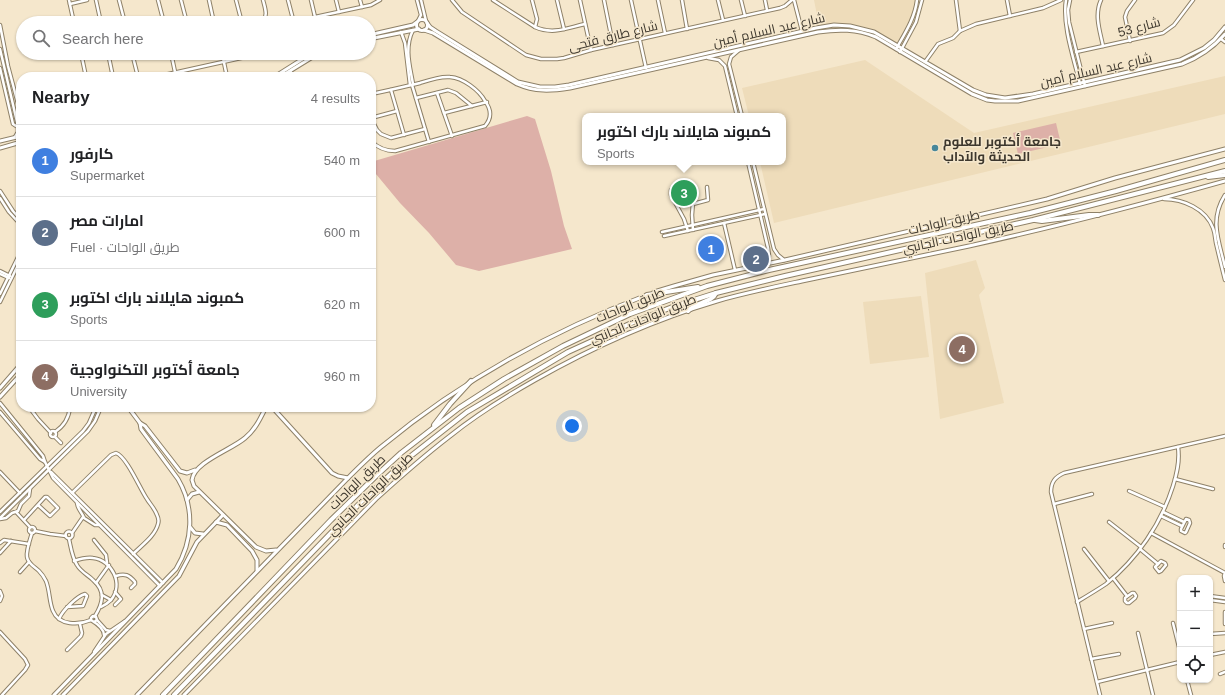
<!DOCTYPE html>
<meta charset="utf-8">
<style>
:root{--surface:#fff;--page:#f6f6f6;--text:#202124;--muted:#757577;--line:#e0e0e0;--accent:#111827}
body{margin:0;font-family:Helvetica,Cairo,sans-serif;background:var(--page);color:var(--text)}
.controls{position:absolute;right:12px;bottom:12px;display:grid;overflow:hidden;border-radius:8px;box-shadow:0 1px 3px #0004}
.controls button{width:36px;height:36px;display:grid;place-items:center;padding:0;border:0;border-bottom:1px solid var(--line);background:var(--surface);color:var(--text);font:20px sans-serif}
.you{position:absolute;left:572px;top:426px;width:14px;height:14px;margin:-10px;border:3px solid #fff;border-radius:50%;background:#1a73e8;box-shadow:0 0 0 6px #1a73e833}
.badge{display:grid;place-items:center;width:26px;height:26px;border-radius:50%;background:var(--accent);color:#fff;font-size:13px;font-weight:700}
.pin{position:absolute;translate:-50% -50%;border:2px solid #fff;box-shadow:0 1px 4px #0006}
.popup{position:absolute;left:582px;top:113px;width:204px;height:52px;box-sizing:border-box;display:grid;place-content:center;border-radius:8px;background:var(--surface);filter:drop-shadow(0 1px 3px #0005);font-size:13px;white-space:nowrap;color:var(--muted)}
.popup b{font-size:15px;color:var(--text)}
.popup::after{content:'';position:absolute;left:50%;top:100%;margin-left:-8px;border:8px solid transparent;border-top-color:var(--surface)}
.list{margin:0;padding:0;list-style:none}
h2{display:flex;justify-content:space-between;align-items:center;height:52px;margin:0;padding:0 16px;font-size:17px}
h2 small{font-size:13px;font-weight:400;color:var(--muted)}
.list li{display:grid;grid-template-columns:26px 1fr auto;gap:12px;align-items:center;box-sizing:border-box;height:72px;padding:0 16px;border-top:1px solid var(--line)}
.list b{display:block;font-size:15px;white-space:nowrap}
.list p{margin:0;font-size:13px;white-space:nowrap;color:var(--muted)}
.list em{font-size:13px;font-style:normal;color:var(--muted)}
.icon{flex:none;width:22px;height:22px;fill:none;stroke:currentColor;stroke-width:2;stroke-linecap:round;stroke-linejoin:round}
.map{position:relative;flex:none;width:1225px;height:695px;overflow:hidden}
.search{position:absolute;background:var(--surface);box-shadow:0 1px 3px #0004;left:16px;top:16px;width:360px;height:44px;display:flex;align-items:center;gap:10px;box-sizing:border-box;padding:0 14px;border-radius:22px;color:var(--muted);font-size:15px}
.panel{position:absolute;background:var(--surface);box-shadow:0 1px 3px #0004;left:16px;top:72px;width:360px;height:340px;border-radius:16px}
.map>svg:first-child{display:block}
.built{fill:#eedcba}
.green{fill:#ddb0a8}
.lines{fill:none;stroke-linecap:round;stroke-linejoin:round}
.street-casing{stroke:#8e8168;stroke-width:4.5}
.secondary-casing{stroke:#8e8168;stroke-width:5}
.highway-casing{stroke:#8e8168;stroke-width:6}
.street{stroke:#fff;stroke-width:2.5}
.secondary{stroke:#fff;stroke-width:3}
.highway{stroke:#fff;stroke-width:4}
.poi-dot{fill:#47879a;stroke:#f5e7cc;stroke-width:1.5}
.labels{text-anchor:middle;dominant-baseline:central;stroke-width:3;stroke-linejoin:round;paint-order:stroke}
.street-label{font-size:13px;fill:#3d372d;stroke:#f5e7cc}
.poi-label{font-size:13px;font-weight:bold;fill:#3d372d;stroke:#f5e7cc;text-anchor:start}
</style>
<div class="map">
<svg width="1225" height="695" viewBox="0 0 1225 695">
<rect width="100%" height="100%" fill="#f5e7cc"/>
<g class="built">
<polygon points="814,0 919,0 916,17 899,49 878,36 867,31 844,27 820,30"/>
<polygon points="865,60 974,133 1225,76 1225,114 774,223 760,162 783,162 783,116 749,116 742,88"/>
<polygon points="976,260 985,288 979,295 1004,403 940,419 925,273"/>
<polygon points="921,296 929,357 870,364 863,302"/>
</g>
<g class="green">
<polygon points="527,116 535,119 551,171 564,226 572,249 479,271 456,265 429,233 400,203 371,168 371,162"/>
<polygon points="1056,123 1061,144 1018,154 1013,133"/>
</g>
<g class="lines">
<defs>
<g id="street">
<polyline points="69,0 74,23"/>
<polyline points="96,0 101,23"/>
<polyline points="119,0 125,23"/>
<polyline points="158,0 164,23"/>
<polyline points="181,0 187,23"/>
<polyline points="209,0 214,23"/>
<polyline points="236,0 242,23"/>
<polyline points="288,0 294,23"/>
<polyline points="311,0 315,17"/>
<polyline points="336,0 339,12"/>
<polyline points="360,0 362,7"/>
<polyline points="417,0 421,15 418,21"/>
<polyline points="421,0 426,21"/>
<polyline points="452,0 462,12 526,55 541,59 557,59 564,58 591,50 780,8 785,6 792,0"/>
<path d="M493 0 535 27C553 35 567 28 585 24"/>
<polyline points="532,0 537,19 535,27"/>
<polyline points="557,0 564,29"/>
<polyline points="580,0 591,50"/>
<polyline points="604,0 613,45"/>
<polyline points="631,0 646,68"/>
<polyline points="658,0 665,33"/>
<polyline points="682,0 687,29"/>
<polyline points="718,0 723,20"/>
<polyline points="741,0 745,16"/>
<polyline points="765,0 767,10"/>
<polyline points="794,0 802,31"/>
<polyline points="956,0 960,31"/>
<polyline points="1007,0 1010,16"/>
<path d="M1066 0C1062 25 1074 59 1080 84"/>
<polyline points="1070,0 1068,10 1069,22 1085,86"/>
<path d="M1101 0C1094 15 1100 31 1103 46"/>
<polyline points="70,4 87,0"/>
<path d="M263 23C268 15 265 8 263 0"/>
<polyline points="302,23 315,17 371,5 380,0"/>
<polyline points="0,25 8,66 21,115"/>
<polyline points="401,32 405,43 410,85"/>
<polyline points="1221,39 1225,42"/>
<polyline points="1130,41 1125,17 1127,11 1135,0"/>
<polyline points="0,49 18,126 18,132 15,137"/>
<path d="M896 49C905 33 915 18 917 0"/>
<polyline points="739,50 731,57 729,64 742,116"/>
<polyline points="900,52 916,22 922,0"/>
<polyline points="1076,52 1163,33 1174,25 1193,0"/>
<polyline points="81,53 86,77"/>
<polyline points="108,53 113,77"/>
<polyline points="132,53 138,77"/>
<polyline points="171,53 175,72"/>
<polyline points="222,53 227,77"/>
<polyline points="708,58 719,60 725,66 737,116"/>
<polyline points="925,62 938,44 953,38 960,31 976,24 1043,8 1061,0"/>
<polyline points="0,68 13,124 16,126 21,124"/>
<polyline points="290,71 294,77"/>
<polyline points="286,73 288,77"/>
<polyline points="155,77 250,56 259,53"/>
<path d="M413 84C410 66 404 48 413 30"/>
<polyline points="412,85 429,142"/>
<polyline points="391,90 404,135"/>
<polyline points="437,93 452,136"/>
<path d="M371 94C387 91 403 87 420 83 429 80 440 76 450 77 463 78 479 90 485 101 491 109 492 118 485 126L395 151C385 151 378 148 371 141"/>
<polyline points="416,98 448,90 456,93 472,106"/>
<polyline points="444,113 487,102"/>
<polyline points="371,118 377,130 381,134 391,138 425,129"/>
<polyline points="371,118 397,111"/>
<polyline points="748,162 768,248 769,256 767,263"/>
<polyline points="753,162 774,249 778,255 784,260"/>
<polyline points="0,191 13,211 21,220"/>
<path d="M1225 195C1209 220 1219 241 1225 267"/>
<polyline points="0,198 9,212 21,225"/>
<path d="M1164 199C1183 199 1206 209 1213 228 1215 233 1215 238 1216 243 1219 256 1222 268 1225 280"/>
<polyline points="693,204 708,200 707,187"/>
<polyline points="724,223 735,270"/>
<polyline points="688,231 684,219 671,195 671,190 674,187 690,184 694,189 692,215 693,230"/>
<polyline points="662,232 764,209"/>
<polyline points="664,236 765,214"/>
<polyline points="0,271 10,276"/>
<polyline points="0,274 9,278"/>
<polyline points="0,294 21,251"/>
<polyline points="0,302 21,259"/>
<polyline points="0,403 43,456 45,462 40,459 0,412"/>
<polyline points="29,407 38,419 51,433"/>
<circle cx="53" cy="434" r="3"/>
<path d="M55 432C64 426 69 418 70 407"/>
<polyline points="55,437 61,443"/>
<polyline points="45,462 53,478 160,586"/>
<polyline points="0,472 20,493"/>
<polyline points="51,472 163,583"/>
<polyline points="1175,479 1213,489"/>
<polyline points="1129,491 1165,507"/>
<path d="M72 493 111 455 116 453C127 457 140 489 147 499 150 504 155 509 157 515 158 517 159 521 158 524 155 536 142 545 133 554"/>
<path d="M77 503C78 510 82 512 84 518L95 525H99"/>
<polyline points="1054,504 1092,494"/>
<polyline points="0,512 83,431 89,423 96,407"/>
<polyline points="16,512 30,527"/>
<polyline points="1163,512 1184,522"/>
<polyline points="1161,516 1182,526"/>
<polyline points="0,518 88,431 95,421 101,407"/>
<polyline points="0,519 6,518 12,513 18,511 21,504 29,496 30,489"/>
<polygon points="1186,519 1189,520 1190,523 1186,532 1185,533 1181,531 1181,529"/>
<polyline points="24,520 45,497 47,497 58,508 50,516 38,505"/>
<polyline points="1109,522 1141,547"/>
<circle cx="32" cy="530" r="3"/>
<polyline points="35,531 50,534 66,536"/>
<circle cx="69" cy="535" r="3.5"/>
<path d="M32 533C30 540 26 550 27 557 28 564 35 567 39 571 42 574 44 577 46 581 50 591 49 602 53 611 59 626 79 625 91 620"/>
<polyline points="72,533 83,517"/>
<polyline points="1151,533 1225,573 1224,576 1225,581"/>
<path d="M69 539C71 548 72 557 77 565 81 572 88 575 93 580 106 591 103 603 95 616"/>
<polyline points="94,540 106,555 107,563"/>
<polyline points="0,543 4,540 29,544"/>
<polyline points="1225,545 1225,547"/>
<polyline points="1084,549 1109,581"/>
<polyline points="1140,549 1158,564"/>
<polyline points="0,553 11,541"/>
<path d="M74 561C80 559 86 557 93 558 112 560 124 584 111 600 108 603 105 605 101 607"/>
<polygon points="1161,561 1165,563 1166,565 1161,571 1159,572 1155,567"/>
<polyline points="20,572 29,562"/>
<path d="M116 576C125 573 129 575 135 582V584L131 588"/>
<polyline points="1113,578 1127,596"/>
<polyline points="96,583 109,565"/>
<polyline points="0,591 2,596 0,601"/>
<polyline points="115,592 121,599 115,605"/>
<polygon points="1132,593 1134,593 1136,596 1135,598 1129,603 1127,603 1125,601 1125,598"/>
<polyline points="102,595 111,600"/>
<polyline points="1210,596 1225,598"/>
<polyline points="1210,600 1225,602"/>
<path d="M1077 602C1087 596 1097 590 1106 584 1137 559 1161 524 1173 486 1177 473 1180 461 1178 447"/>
<polyline points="1225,612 1225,624"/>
<path d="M59 619C62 611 77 596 85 594L87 596 83 606 67 607"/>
<polyline points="97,620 106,630 110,631"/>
<path d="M94 622 97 620 96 617 93 616 91 618V620C96 623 104 628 104 635"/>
<polyline points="1173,623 1180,651"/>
<polyline points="1084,629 1112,623"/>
<polyline points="0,632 25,659 28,665 25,670 2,695"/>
<polyline points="1138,633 1153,695"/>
<polyline points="1210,634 1225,633"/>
<polyline points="67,650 81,636 82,633 80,624"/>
<polyline points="94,652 106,634 125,621"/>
<polyline points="1210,655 1225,652"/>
<polyline points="1091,659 1119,654"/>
<polyline points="1220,674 1225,672"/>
<polyline points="1187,680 1191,695"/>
<polyline points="1097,682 1180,662"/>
<path d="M1100 695 1051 492C1051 482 1055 477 1064 473L1225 436"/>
</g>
<g id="secondary">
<circle cx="422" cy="25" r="5.5"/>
<polyline points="427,23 430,27 436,31 518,82 540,87 555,87 569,85 816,28 834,25 850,26 874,32 973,90 986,95 1005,98 1033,94 1180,60 1204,48 1214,40 1225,27"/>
<path d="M424 30 433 33 517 84C535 92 551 91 570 88L818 32C839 29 856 29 876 37L972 94 987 100 995 101H1018L1182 64C1200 57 1213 48 1225 34"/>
<polyline points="369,35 413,25 417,22"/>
<polyline points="369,39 419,29"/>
<polyline points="274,77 312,53"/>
<polyline points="280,77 319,53"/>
<polyline points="0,141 21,136"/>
<polyline points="0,148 21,142"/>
<polyline points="654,292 674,286 713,275 785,260 1047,199 1115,178 1225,149"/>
<polyline points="0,388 21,364"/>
<polyline points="0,397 21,374"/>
<path d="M266 407C260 419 255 430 245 438 231 450 194 462 192 480L194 486 256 547 266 551 276 550"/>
<polyline points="272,407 332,473 338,476 348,478"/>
<polyline points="140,423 145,426 180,471 187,473 195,470"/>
<polyline points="187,500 192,494 199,492"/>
<polyline points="216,522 227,525 252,551 257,560 257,570"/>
<polyline points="190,527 195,533 203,534"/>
<path d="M54 695 176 569C193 541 195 508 178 479L141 429 140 423 128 407"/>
<polyline points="63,695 179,576 197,542 223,515"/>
<path d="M137 695 348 478C359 467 370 456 381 447 461 381 551 331 647 295"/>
<path d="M184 695 376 499C400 477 424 456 450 436 476 415 505 397 535 380 593 347 653 320 717 301 745 293 774 287 802 281 858 269 914 257 969 246 1055 227 1140 205 1225 181"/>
</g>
<g id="highway">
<polyline points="1208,177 1225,175"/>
<polyline points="1035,220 1042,221 1089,215 1098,215"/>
<polyline points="647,295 698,287"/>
<path d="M688 311C695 302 712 303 716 293"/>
<polyline points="434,425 450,404 471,381"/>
<polyline points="163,695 331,520 377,475 401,453 459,408 504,379 563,346 630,314 707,286 769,270 1030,213 1116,191 1225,160"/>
<polyline points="174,695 360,503 407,459 467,412 568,352 636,321 675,306 716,293 785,276 1033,220 1225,171"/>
</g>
</defs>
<use href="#street" class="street-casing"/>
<use href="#secondary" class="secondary-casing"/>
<use href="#highway" class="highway-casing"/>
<use href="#street" class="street"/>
<use href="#secondary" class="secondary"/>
<use href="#highway" class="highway"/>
</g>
<circle class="poi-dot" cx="935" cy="148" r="4"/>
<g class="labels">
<g class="street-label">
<text transform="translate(1139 27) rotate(-15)">شارع 53</text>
<text transform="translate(769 30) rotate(-13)">شارع عبد السلام أمين</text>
<text transform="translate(613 36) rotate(-14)">شارع طارق فتحى</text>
<text transform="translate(1096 70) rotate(-13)">شارع عبد السلام أمين</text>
<text transform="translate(944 222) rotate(-13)">طريق الواحات</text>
<text transform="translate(958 237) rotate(-12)">طريق الواحات الجانبي</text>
<text transform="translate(630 305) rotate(-22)">طريق الواحات</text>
<text transform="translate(643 319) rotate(-22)">طريق الواحات الجانبي</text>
<text transform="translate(357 482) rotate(-44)">طريق الواحات</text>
<text transform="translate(370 494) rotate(-44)">طريق الواحات الجانبي</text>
</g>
<g class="poi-label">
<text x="943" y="141">جامعة أكتوبر للعلوم<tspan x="943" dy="15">الحديثة والآداب</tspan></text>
</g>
</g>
</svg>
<div class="controls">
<button>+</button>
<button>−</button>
<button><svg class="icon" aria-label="locate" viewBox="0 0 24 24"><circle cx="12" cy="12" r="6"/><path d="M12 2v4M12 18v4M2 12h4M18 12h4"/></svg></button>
</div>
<div class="you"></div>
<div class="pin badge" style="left:711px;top:249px;background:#3f7fe0">1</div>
<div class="pin badge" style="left:756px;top:259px;background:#5c6f8a">2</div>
<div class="pin badge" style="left:684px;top:193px;background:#2e9e5b">3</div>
<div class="popup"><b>كمبوند هايلاند بارك اكتوبر</b>Sports</div>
<div class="pin badge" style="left:962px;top:349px;background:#8d6e63">4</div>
<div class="search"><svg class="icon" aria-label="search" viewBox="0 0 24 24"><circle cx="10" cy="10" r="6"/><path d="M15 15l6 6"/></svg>Search here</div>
<section class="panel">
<h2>Nearby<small>4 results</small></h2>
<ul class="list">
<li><span class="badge" style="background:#3f7fe0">1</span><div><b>كارفور</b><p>Supermarket</p></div><em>540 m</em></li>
<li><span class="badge" style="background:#5c6f8a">2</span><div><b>امارات مصر</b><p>Fuel · طريق الواحات</p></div><em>600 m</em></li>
<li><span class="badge" style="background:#2e9e5b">3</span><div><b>كمبوند هايلاند بارك اكتوبر</b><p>Sports</p></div><em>620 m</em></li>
<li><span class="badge" style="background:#8d6e63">4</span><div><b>جامعة أكتوبر التكنواوجية</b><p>University</p></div><em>960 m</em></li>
</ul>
</section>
</div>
